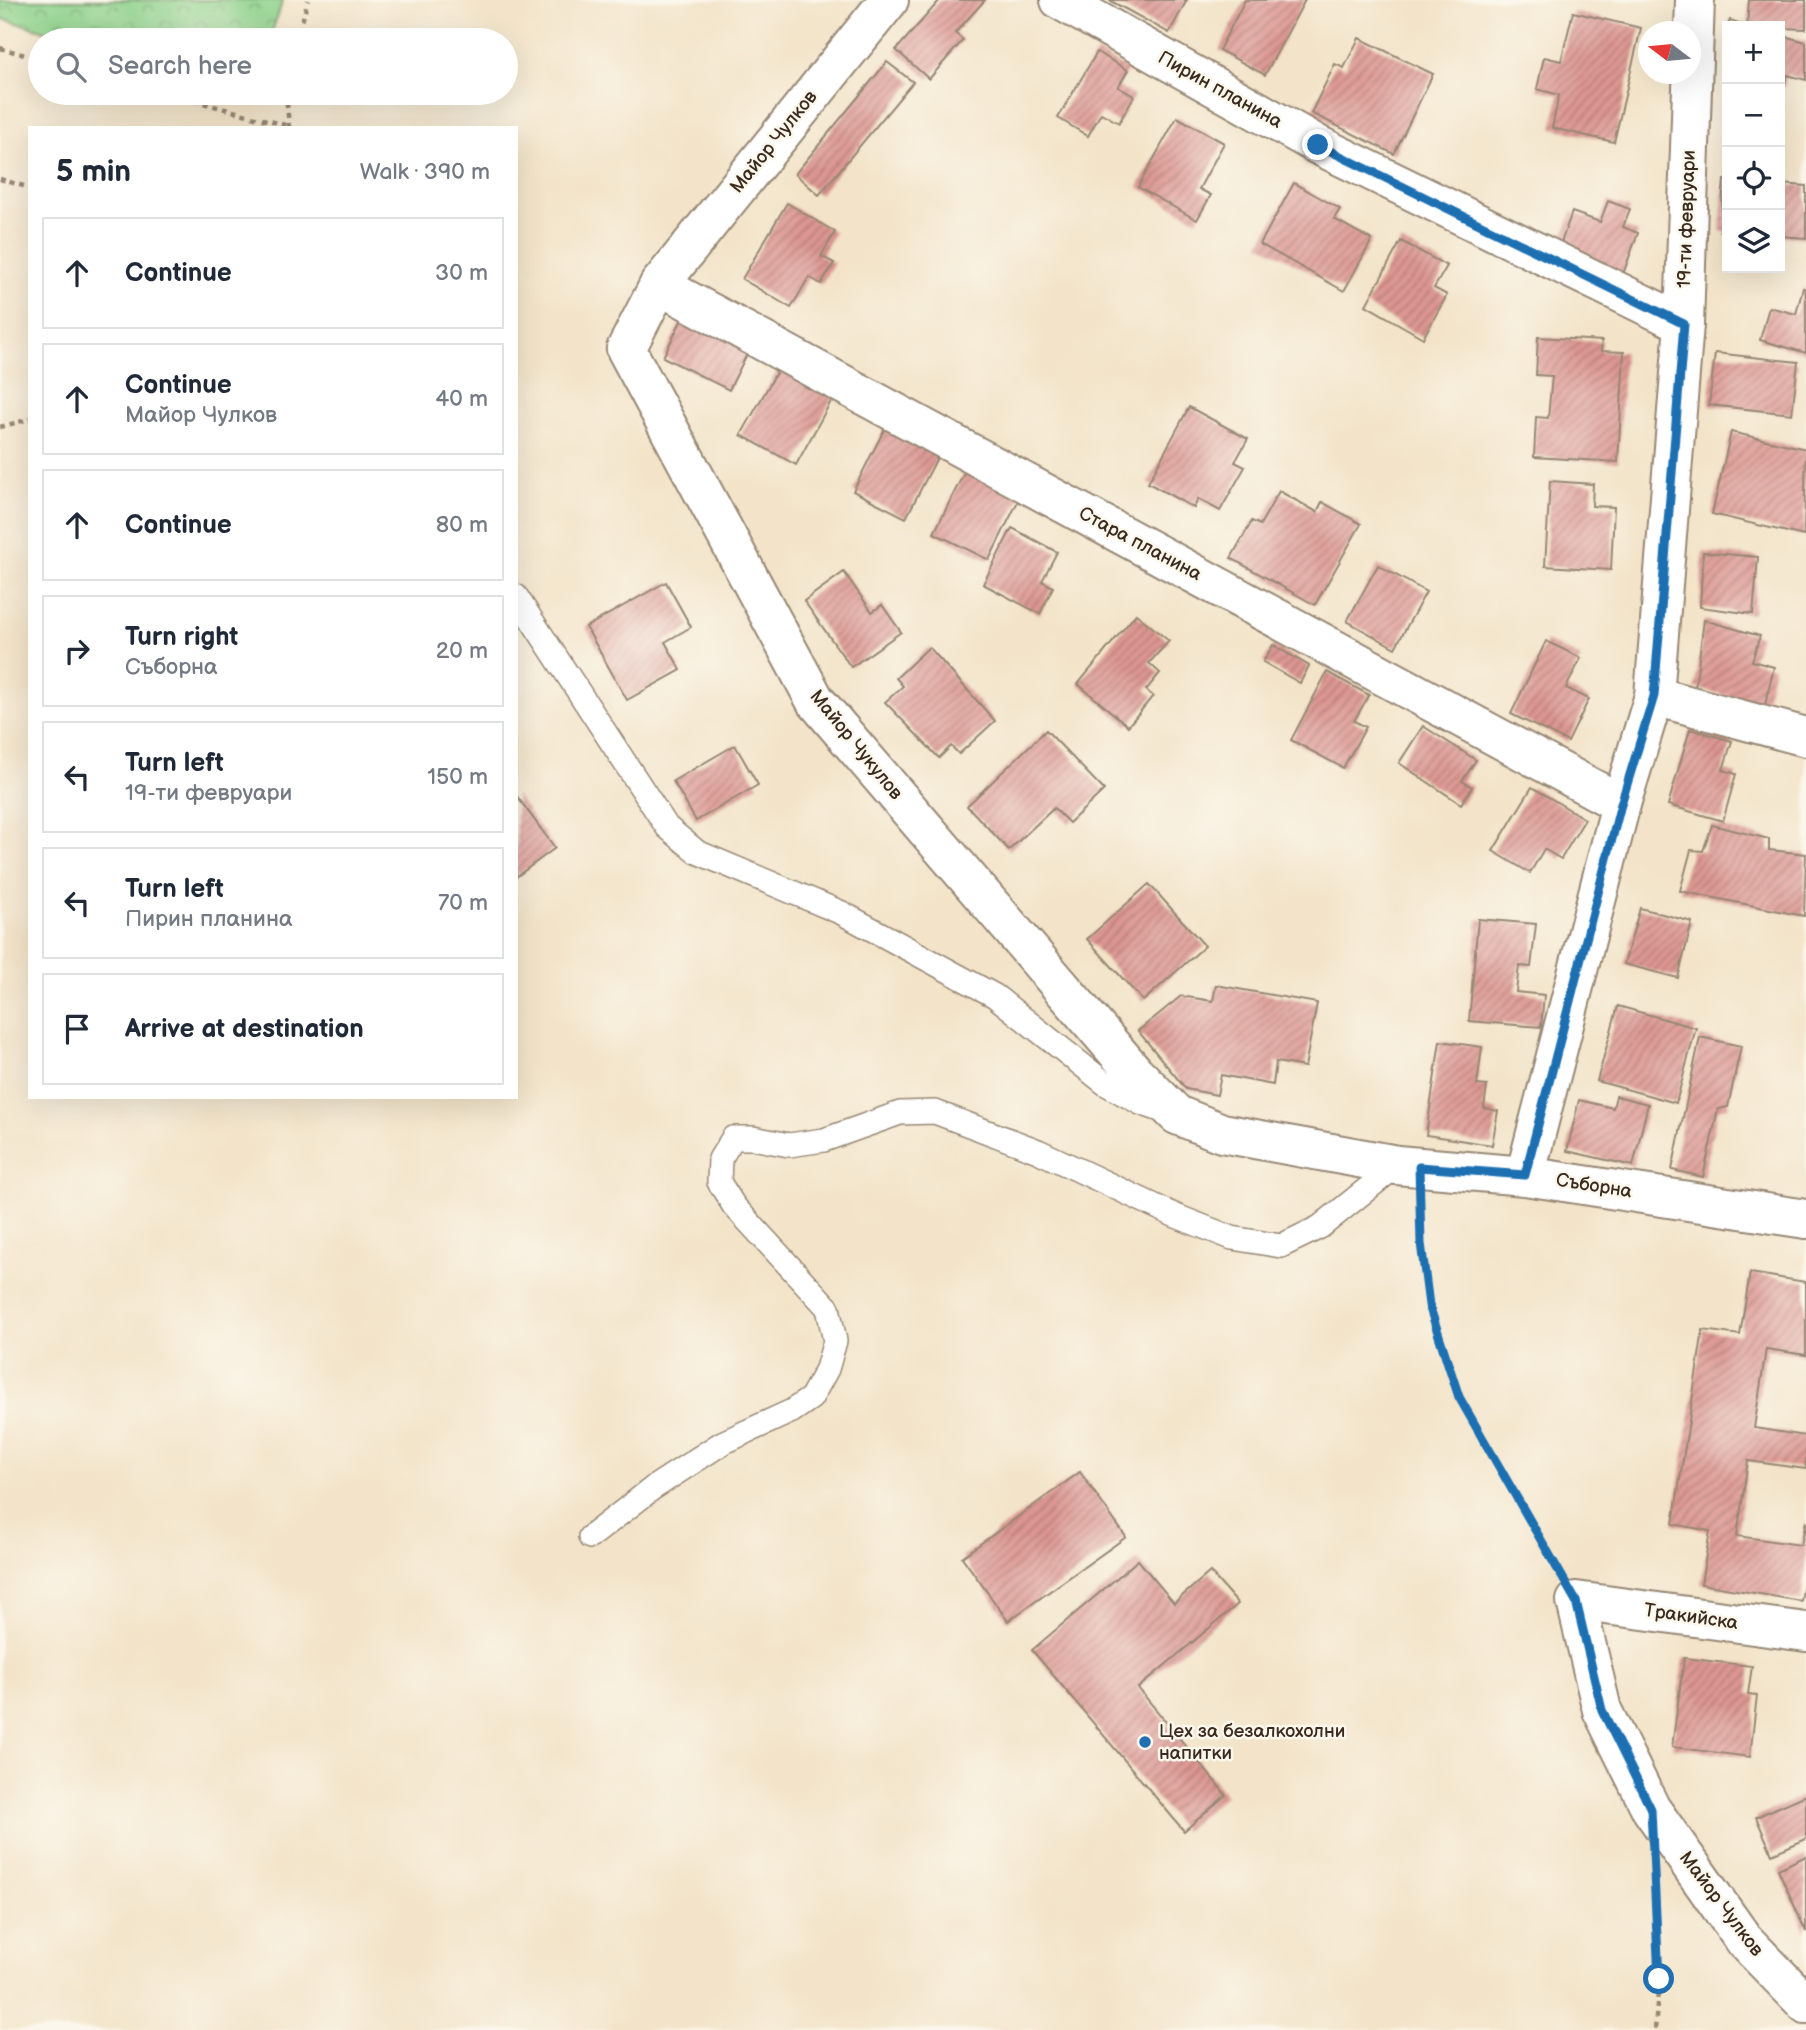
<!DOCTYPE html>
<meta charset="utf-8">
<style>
:root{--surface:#fff;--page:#f6f6f7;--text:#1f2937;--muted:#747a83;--line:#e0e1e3}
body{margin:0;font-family:"Balsamiq Sans",sans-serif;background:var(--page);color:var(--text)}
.controls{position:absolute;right:21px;top:21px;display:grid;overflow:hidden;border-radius:0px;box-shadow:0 7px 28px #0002}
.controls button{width:63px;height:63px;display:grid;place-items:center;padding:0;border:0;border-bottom:2px solid var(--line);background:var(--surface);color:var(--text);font:35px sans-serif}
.compass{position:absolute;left:1638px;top:21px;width:63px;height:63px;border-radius:50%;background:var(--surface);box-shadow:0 7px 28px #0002;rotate:286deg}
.stop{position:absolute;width:21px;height:21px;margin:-16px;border:5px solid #1f6fb2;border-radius:50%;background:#fff}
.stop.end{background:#1f6fb2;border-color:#fff;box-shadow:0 2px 7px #0008}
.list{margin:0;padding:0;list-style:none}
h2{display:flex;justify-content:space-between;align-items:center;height:91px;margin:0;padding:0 28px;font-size:30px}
h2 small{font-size:23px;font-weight:400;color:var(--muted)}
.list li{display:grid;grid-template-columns:46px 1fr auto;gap:21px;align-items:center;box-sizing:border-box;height:112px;margin:0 14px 14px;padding:0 14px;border:2px solid var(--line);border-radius:0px}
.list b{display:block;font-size:26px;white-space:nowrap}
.list p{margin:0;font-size:23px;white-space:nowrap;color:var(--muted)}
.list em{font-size:23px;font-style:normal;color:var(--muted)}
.icon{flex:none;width:38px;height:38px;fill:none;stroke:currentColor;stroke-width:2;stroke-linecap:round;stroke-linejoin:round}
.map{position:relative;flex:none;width:1806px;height:2030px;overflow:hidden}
.search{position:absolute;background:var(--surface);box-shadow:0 7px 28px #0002;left:28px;top:28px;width:490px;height:77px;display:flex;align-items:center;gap:18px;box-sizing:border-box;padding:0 24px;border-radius:38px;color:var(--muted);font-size:26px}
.panel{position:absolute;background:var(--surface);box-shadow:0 7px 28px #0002;left:28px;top:126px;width:490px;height:973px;border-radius:0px}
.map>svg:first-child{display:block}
.park{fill:url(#park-crowns);stroke:#647e54;stroke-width:2}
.building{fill:url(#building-hatch)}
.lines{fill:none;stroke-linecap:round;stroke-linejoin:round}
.lane-casing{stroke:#978774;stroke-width:26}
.street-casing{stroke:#978774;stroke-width:42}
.path{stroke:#978774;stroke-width:4.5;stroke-dasharray:5 5;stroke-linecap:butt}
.lane{stroke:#fff;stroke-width:23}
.street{stroke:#fff;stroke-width:38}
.route{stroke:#1f6fb2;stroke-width:9}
.poi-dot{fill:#1f6fb2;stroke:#fbf7ec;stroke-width:2.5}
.labels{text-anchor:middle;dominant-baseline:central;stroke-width:5;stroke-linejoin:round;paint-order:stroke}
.street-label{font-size:19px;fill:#3b2a1e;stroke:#fbf7ec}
.poi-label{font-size:19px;fill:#3b2a1e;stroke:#fbf7ec;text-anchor:start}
</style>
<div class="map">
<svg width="1806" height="2030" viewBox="0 0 1806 2030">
<defs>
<pattern id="park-crowns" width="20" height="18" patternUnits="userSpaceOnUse" patternTransform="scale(1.75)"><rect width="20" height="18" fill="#8dd18a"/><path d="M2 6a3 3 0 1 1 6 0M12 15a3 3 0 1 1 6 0" fill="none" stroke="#74aa70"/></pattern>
<pattern id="building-hatch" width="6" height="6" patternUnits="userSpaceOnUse" patternTransform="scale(1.75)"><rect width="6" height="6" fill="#dd9792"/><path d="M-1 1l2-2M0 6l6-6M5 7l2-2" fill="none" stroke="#b47b77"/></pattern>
</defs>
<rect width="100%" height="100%" fill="#fbf7ec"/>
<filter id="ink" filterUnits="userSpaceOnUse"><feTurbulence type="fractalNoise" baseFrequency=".0143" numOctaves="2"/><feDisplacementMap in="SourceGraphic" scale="14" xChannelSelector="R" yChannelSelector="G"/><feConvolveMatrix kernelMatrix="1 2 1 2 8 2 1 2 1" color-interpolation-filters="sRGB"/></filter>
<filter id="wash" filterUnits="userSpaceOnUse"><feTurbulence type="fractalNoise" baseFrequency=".00686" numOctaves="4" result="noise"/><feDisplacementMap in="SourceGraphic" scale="28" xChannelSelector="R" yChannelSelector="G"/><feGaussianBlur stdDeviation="1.57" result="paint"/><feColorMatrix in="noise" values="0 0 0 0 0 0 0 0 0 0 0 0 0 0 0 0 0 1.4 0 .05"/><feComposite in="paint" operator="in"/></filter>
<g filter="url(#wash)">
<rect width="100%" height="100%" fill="#f3e4c9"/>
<polygon class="park" points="0,0 283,0 269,40 76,40 0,18"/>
<g id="blocks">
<g class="building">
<polygon points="940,0 985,0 955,33 963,40 929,79 896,50"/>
<polygon points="1109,0 1187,0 1169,33"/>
<polygon points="1245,0 1305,0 1265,75 1219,50"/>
<polygon points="1749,0 1806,0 1806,29 1728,26 1730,20 1747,26"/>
<polygon points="1573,12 1641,28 1614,142 1552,128 1559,95 1537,89 1544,57 1561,61"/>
<polygon points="1780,35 1806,42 1806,80 1787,75 1784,87 1780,86"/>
<polygon points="1359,38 1433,74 1394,154 1311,113 1335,64 1344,68"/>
<polygon points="1097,52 1128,70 1118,87 1134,96 1119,123 1101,113 1088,136 1058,118"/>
<polygon points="887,62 913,82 819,195 795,174"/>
<polygon points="1177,117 1224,143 1199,189 1211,195 1197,220 1138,187"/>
<polygon points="1724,180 1727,180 1727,232 1720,231"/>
<polygon points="1294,183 1340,209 1334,219 1372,240 1344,291 1260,244"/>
<polygon points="1780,184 1806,186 1806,238 1780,236"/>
<polygon points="1608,201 1630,209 1623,227 1638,233 1623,274 1558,251 1572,212 1600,222"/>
<polygon points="787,203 835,232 821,256 834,263 821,284 809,277 791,308 742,279"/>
<polygon points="1401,241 1447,266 1434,288 1447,295 1423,338 1366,305"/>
<polygon points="1803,288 1806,289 1806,353 1760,340 1769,307 1796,314"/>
<polygon points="686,311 752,344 729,390 663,357"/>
<polygon points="1538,337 1602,341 1601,351 1624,352 1618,462 1534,457 1536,417 1548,418 1552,376 1536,375"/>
<polygon points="1715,353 1798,362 1792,414 1709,405"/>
<polygon points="781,364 835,394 796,465 741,435"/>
<polygon points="1189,407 1248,439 1235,462 1245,467 1220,511 1198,499 1194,508 1148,483"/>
<polygon points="887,424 940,452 906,518 853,491"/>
<polygon points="1731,432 1806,449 1804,536 1712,514"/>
<polygon points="965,471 1020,497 989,560 934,533"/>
<polygon points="1550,481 1593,484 1592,506 1614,507 1611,570 1545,566"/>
<polygon points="1279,491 1317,512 1322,502 1361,524 1315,605 1231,558 1252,521 1260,525"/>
<polygon points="1012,528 1057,552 1042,581 1053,587 1040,614 983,584"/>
<polygon points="1703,552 1758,557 1753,614 1700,607"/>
<polygon points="1378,565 1426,592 1395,648 1347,621"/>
<polygon points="844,572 872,612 882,605 901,632 851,667 804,601"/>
<polygon points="666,582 691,627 665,642 681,670 627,700 586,627"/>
<polygon points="1136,614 1169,641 1149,663 1160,673 1146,690 1153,696 1128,726 1078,684"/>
<polygon points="1704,620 1760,636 1752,661 1774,667 1765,705 1695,688"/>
<polygon points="1546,641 1581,658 1566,688 1589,699 1568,742 1511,714"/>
<polygon points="1273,645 1309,666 1300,683 1263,662"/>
<polygon points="929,647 995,721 959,754 951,746 939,758 885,702 903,686 896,678"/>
<polygon points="1327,672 1369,695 1354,721 1366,727 1343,768 1291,740"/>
<polygon points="1423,726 1476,760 1462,781 1472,787 1461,804 1399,763"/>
<polygon points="1690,729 1732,741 1723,770 1736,774 1723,821 1668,805"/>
<polygon points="1046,730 1104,790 1069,823 1054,808 1009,850 967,806"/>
<polygon points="735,745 758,785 696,821 673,781"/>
<polygon points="1532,787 1585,819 1561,859 1544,849 1530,873 1493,851"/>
<polygon points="516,795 555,848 516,877"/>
<polygon points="1712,825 1769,839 1769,850 1806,854 1804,916 1680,891 1691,850 1703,851"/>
<polygon points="1149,884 1205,946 1143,1001 1087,939"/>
<polygon points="1640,908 1692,922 1678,978 1624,964"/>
<polygon points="1478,919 1536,924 1531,967 1519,966 1516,992 1544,995 1541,1027 1469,1021"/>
<polygon points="1216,985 1317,1003 1305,1067 1276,1062 1273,1085 1221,1075 1217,1095 1186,1089 1138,1031 1181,996 1213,1001"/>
<polygon points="1618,1006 1696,1028 1676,1103 1597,1081"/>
<polygon points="1700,1037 1741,1046 1728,1107 1718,1109 1703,1177 1672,1170"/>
<polygon points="1440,1041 1482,1047 1477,1085 1487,1086 1484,1108 1498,1111 1492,1145 1426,1135"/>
<polygon points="1616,1096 1648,1104 1633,1166 1567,1151 1579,1100 1613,1108"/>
<polygon points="1750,1273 1806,1282 1806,1355 1766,1349 1754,1428 1806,1436 1806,1469 1748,1461 1737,1536 1801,1545 1806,1521 1806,1572 1801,1601 1701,1584 1710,1531 1673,1524 1703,1330 1740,1335"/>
<polygon points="1080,1472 1126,1537 1008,1621 962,1557"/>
<polygon points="1138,1560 1174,1603 1210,1572 1238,1604 1138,1688 1226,1795 1184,1831 1032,1650"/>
<polygon points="1684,1658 1752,1666 1748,1694 1757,1695 1750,1757 1672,1747"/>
<polygon points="1806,1795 1806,1839 1772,1854 1756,1817"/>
<polygon points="1806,1856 1806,1932 1778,1869"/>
</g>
</g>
</g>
<g filter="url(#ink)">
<use href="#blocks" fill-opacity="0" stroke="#978774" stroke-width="2"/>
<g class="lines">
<defs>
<g id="lane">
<polyline points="516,596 667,827 697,852 842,913 995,996 1106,1084 1140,1103 1163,1111"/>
<polyline points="590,1537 653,1488 722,1443 792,1411 811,1398 827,1369 835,1341 828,1308 734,1206 719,1182 720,1159 733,1138 753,1138 789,1145 824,1140 900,1113 935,1112 1038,1151 1176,1216 1232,1238 1281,1246 1320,1227 1397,1165"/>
</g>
<g id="street">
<polyline points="889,0 659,285 626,349 815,700 1135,1073 1177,1115 1222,1133 1397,1165 1525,1176 1806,1219"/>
<polyline points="1060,0 1318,145 1684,324"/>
<polyline points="659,285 1621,804"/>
<polyline points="1654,696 1806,737"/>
<polyline points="1525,1176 1621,804 1654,696 1684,324 1695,0"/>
<polyline points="1806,1632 1576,1601 1602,1710 1651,1809 1743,1939 1806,2004"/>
</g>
</defs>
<use href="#lane" class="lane-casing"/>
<use href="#street" class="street-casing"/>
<g class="path">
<polyline points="297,40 308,0"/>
<polyline points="0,48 40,59"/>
<polyline points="165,93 289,126"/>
<polyline points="286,93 289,127"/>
<polyline points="0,179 30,188"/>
<polyline points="0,427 30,419"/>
<polyline points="1420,1205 1421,1243 1429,1305 1459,1397 1557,1567"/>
<polyline points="1655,1884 1659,1979 1655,2030"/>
</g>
<use href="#lane" class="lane"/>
<use href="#street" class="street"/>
</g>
</g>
<g class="lines" filter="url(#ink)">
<polyline class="route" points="1318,145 1684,324 1654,696 1621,804 1525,1175 1419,1167 1421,1243 1429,1305 1459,1397 1576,1601 1602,1710 1651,1809 1659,1979"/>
</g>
<circle class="poi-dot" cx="1145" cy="1742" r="7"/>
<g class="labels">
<g class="street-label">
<text transform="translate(1220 90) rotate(29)">Пирин планина</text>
<text transform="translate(774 142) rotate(-51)">Майор Чулков</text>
<text transform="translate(1687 219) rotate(-88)">19-ти февруари</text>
<text transform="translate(1140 544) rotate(28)">Стара планина</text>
<text transform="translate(856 745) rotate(51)">Майор Чукулов</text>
<text transform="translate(1594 1186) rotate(9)">Съборна</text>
<text transform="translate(1691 1617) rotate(8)">Тракийска</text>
<text transform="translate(1721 1904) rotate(53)">Майор Чулков</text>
</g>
<g class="poi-label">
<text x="1159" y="1731">Цех за безалкохолни<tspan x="1159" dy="22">напитки</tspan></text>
</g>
</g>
</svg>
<div class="controls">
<button>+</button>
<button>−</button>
<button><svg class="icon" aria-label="locate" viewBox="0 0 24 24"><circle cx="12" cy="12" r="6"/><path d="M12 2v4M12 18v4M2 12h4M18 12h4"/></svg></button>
<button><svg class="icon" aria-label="layers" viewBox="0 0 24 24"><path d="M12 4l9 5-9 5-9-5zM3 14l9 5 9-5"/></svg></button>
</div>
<svg class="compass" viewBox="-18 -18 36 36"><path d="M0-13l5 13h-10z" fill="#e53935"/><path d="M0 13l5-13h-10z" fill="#747a83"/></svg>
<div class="stop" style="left:1659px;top:1979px"></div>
<div class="stop end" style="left:1318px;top:145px"></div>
<div class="search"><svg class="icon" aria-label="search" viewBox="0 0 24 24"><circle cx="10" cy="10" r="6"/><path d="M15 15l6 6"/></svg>Search here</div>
<section class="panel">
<h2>5 min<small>Walk · 390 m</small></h2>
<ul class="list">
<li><svg class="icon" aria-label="ahead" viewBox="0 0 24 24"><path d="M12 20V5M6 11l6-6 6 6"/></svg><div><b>Continue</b></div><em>30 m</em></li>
<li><svg class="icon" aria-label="ahead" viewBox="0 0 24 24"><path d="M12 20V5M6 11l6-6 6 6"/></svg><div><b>Continue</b><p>Майор Чулков</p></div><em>40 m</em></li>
<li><svg class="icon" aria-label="ahead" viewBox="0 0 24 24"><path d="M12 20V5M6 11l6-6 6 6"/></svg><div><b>Continue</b></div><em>80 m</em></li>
<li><svg class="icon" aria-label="right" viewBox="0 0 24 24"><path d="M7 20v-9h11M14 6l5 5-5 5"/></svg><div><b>Turn right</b><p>Съборна</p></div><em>20 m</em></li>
<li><svg class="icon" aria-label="left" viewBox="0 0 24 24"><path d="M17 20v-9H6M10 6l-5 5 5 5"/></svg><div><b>Turn left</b><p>19-ти февруари</p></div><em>150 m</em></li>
<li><svg class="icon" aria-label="left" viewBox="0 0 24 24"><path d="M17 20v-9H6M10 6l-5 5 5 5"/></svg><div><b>Turn left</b><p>Пирин планина</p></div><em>70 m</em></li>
<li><svg class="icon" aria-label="arrive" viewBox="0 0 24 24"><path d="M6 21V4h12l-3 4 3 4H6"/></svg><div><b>Arrive at destination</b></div></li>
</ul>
</section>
</div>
